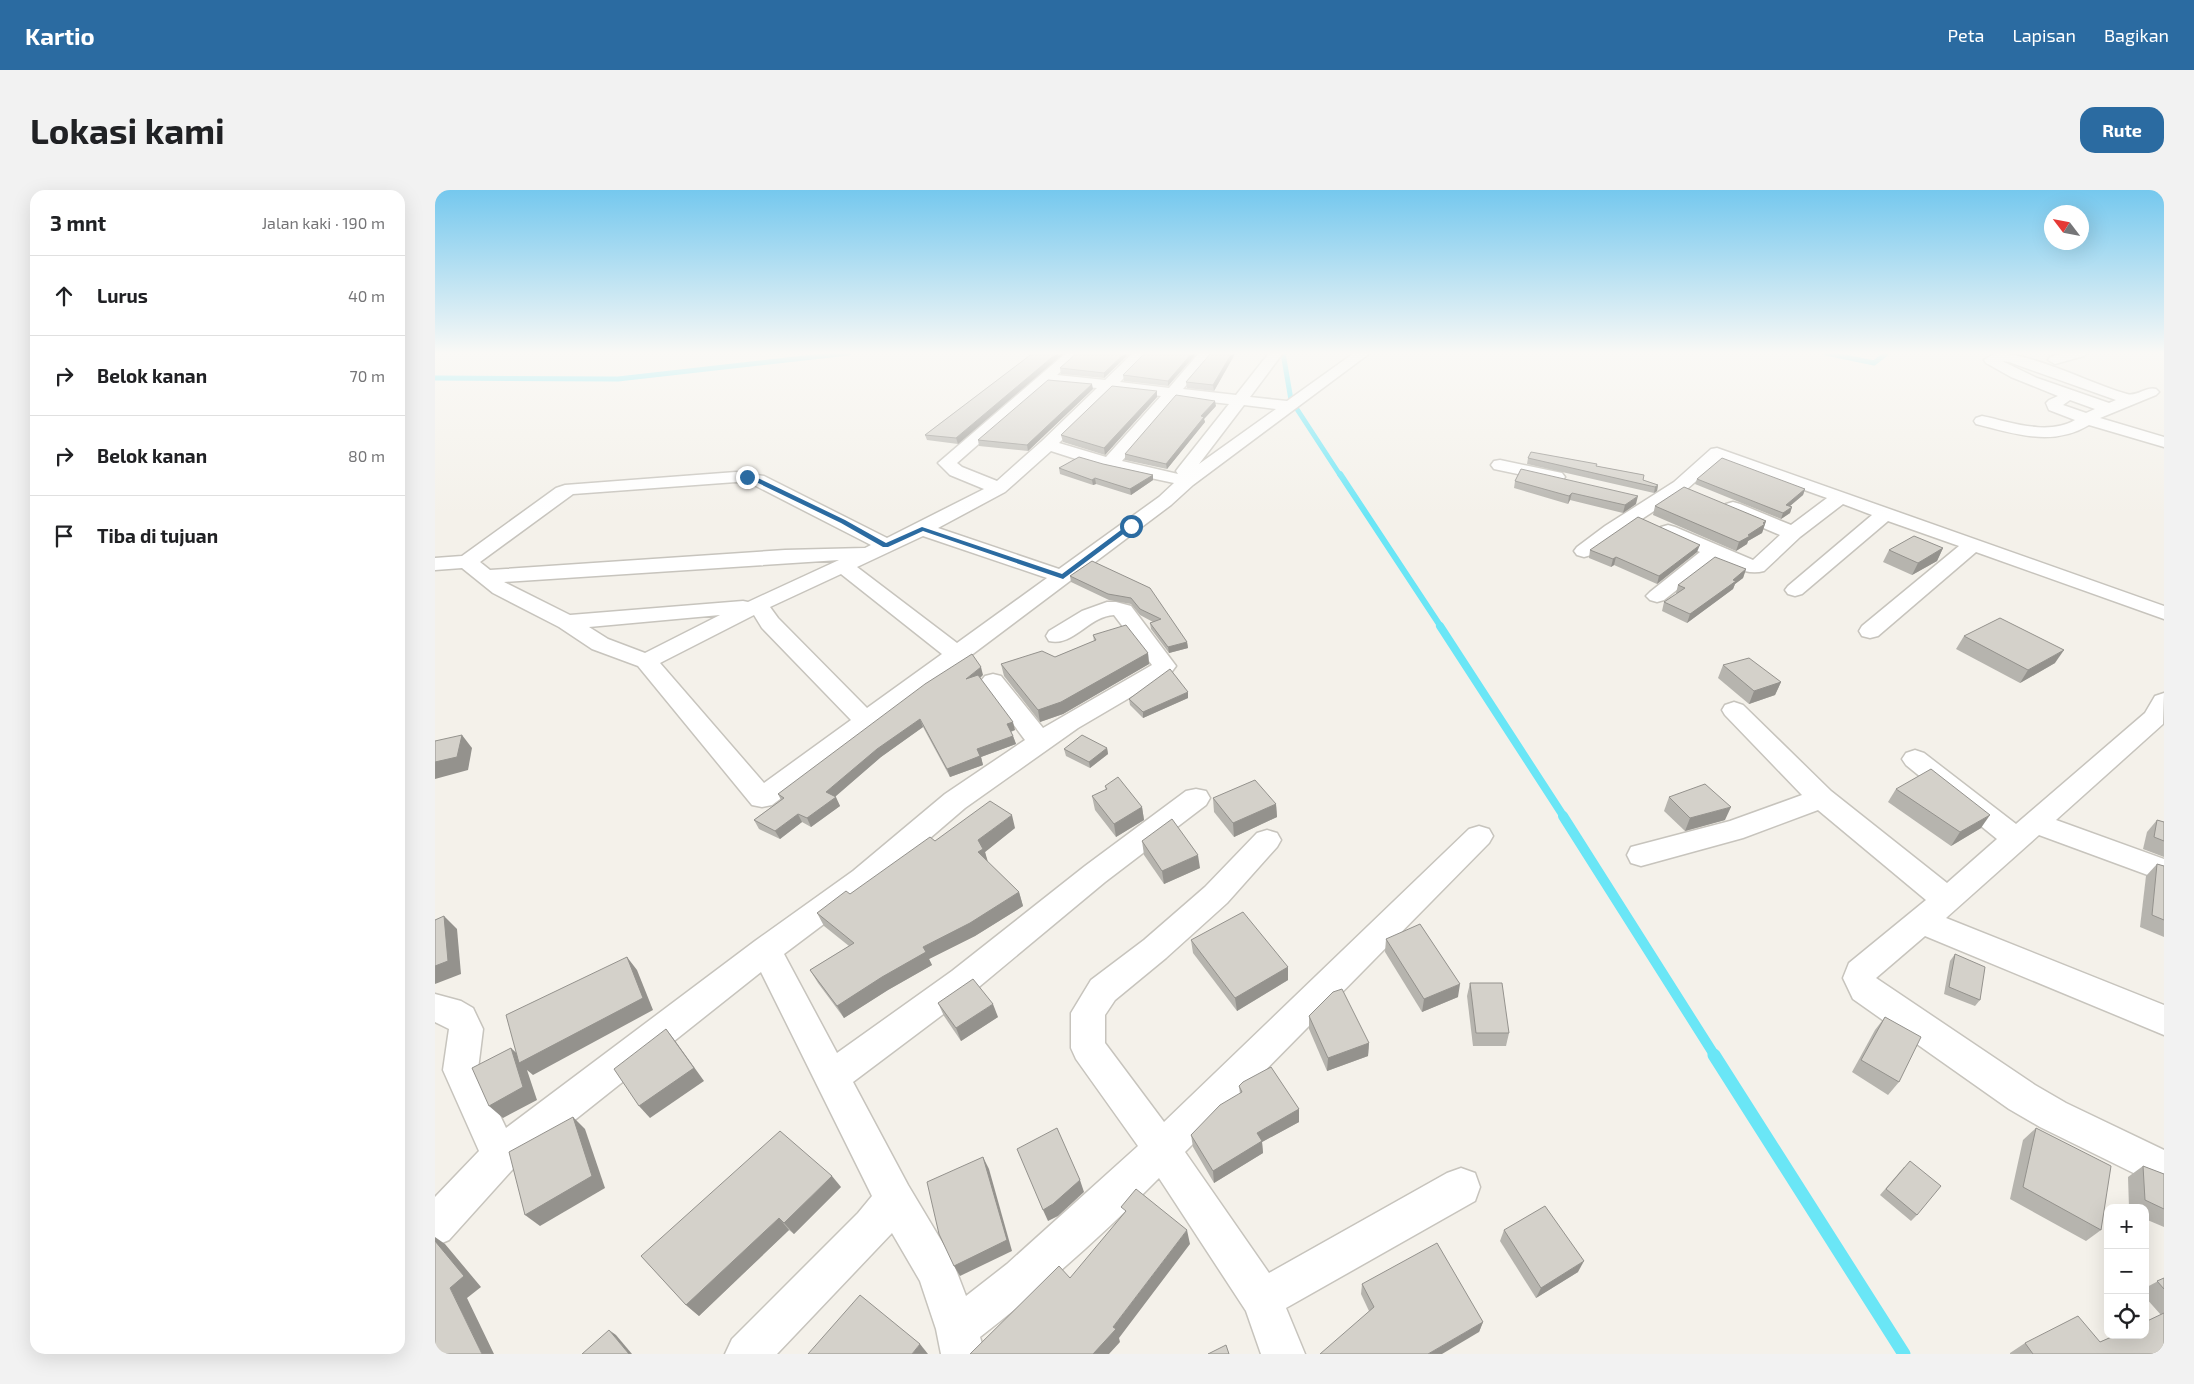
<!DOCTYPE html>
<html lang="id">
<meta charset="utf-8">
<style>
:root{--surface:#fff;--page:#f2f2f2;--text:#202124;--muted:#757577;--line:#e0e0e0;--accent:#2b6ba1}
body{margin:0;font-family:"Exo 2",sans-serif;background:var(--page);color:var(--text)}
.controls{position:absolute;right:15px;bottom:15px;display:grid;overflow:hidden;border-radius:10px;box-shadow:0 5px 20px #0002}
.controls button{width:45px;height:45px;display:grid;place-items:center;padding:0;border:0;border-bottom:1px solid var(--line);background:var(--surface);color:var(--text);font:25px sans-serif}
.compass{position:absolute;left:1609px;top:15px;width:45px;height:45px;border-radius:50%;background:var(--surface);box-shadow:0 5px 20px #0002;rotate:302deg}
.stop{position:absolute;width:15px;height:15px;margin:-11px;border:4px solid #2b6ba1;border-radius:50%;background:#fff}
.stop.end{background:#2b6ba1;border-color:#fff;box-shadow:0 1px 5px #0008}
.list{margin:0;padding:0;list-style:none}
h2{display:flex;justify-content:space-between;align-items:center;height:65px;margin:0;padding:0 20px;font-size:21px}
h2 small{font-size:16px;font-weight:400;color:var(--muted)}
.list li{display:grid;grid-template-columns:32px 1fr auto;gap:15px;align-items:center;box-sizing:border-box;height:80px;padding:0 20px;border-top:1px solid var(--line)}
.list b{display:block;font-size:19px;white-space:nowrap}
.list em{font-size:16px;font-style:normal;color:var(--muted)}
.icon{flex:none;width:28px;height:28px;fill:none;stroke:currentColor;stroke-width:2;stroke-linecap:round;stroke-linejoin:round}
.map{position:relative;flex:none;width:1729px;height:1164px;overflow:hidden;border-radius:15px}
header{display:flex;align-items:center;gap:30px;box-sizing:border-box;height:70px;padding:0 25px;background:var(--accent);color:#fff}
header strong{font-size:24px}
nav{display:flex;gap:28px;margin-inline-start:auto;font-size:18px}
.intro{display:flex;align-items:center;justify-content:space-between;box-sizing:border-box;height:120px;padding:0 30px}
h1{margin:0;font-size:35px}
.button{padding:12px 22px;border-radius:15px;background:var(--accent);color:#fff;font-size:18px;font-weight:700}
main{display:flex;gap:30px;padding:0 30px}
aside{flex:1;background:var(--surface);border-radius:15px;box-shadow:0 5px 20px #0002}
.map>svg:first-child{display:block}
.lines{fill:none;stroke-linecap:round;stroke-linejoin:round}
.stream-far4{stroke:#6ae6f6;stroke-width:5}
.stream-far3{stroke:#6ae6f6;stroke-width:6}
.stream-far2{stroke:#6ae6f6;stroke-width:8}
.stream-far1{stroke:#6ae6f6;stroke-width:10}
.stream{stroke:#6ae6f6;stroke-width:13}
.minor-casing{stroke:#c7c4bd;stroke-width:3}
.minor{fill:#fff;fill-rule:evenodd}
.wall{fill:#b6b4ae}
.shaded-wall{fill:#94928d}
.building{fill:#d4d1ca;stroke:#94928d}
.route{fill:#2b6ba1}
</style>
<header>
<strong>Kartio</strong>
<nav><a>Peta</a><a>Lapisan</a><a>Bagikan</a></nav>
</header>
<div class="intro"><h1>Lokasi kami</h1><a class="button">Rute</a></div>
<main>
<aside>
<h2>3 mnt<small>Jalan kaki · 190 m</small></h2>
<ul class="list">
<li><svg class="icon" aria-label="ahead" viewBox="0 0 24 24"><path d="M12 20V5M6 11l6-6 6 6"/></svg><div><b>Lurus</b></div><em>40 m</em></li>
<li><svg class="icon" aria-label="right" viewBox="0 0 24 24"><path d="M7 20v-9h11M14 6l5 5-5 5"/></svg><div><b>Belok kanan</b></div><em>70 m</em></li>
<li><svg class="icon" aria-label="right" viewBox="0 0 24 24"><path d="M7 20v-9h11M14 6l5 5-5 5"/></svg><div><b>Belok kanan</b></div><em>80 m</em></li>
<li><svg class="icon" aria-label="arrive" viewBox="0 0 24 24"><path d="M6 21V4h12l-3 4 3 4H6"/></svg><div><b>Tiba di tujuan</b></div></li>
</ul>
</aside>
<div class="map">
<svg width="1729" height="1164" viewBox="0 0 1729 1164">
<rect width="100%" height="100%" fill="#f4f1ea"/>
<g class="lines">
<g class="stream-far4">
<polyline points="848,163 856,210 905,285"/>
<polyline points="1391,163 1439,173 1452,163"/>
<polyline points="0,188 183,189 414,163"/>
</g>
<polyline class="stream-far3" points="905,284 1006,437"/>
<polyline class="stream-far2" points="1005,436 1129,627"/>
<polyline class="stream-far1" points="1128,626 1280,866"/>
<polyline class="stream" points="1279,865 1469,1164"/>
<defs>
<g id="minor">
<path d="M631 163H646L622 185 670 190 698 163H713L685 192 734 198 764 163H779L748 199 801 205 834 163H848L815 207 852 211 919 163H935L758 295 736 315 337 615 327 617 317 615 203 476 157 459 124 437 58 403 27 378 0 380V368L27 366 121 298 130 295 301 282 329 286 452 348 549 299 515 285 503 273ZM613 193 662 198 607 251 562 291 527 277 522 273ZM677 200 726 206 671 267 624 253ZM741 208 794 214 744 277 741 281 743 284 687 271ZM809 215 841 219 764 274ZM616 261 669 278 739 293 724 307 624 379 503 338 570 302ZM301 292 319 295 436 355 430 358 350 360 55 380 45 372 138 304ZM488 346 612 388 522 453 422 377ZM404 370 313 412 308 411 135 425 69 392ZM406 384 507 464 432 518 343 428 335 417ZM285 425 210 463 173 449 154 437ZM319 425 327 438 416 530 329 593 225 473Z"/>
<path d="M1560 163C1598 163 1654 193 1692 204 1702 207 1711 196 1721 199L1724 202 1721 205 1665 228 1729 247V257L1654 235C1618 257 1580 244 1541 234L1539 231 1541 228 1547 226C1576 232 1612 246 1640 230L1614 220 1611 213 1614 210 1623 206 1576 187 1551 173 1549 170ZM1567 171 1574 172 1681 210 1674 213 1602 188ZM1635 210 1660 219 1651 223 1628 215Z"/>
<polygon points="1629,163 1651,163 1649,166 1620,174 1613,170 1615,167"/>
<path d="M1282 258 1729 416V429L1541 362 1443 446 1435 448 1427 446 1424 441 1427 436 1524 356 1453 331 1367 404 1360 406 1353 404 1350 400 1353 396 1437 325 1408 314 1365 347 1329 381C1312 386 1297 376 1281 369L1229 410 1222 412 1215 410 1211 406 1215 402 1265 362 1226 345 1223 341 1226 337 1233 335 1240 337 1318 370 1345 345 1291 322 1289 318 1291 314 1298 312 1305 314 1356 335 1392 308 1285 270 1251 300 1184 344 1156 365 1149 367 1142 365 1139 361 1142 357 1170 336 1239 292 1276 259Z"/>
<polygon points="1065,270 1127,283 1130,287 1127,291 1121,292 1059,279 1056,275 1059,271"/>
<path d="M672 412H681L696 416 741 476 735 484 643 538 530 618 438 697 349 764 402 863 517 781 650 676 751 601 761 599 771 601 775 608 771 615 670 692 539 801 418 892 473 995 516 1067 531 1106 572 1074 703 956 641 869 636 858V823L656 790 709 750 770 697 822 643 832 640 842 643 846 650 842 657 792 713 731 768 680 810 670 825V853L729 932 1034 639 1044 636 1054 639 1058 646 1054 653 750 962 834 1083 1012 983 1026 978 1040 983 1045 997 1040 1011 851 1118 870 1164H826L811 1121 724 988C668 1045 608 1098 545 1147L550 1164H506L501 1139 485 1091 457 1043 342 1164H290L297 1149 423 1023 437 1006 326 782 78 979 14 1050 0 1056V1007L44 961 8 880 14 839 0 832V804L26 811 38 818 48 839 43 879 71 938 320 751 418 681 510 604 590 550 546 491 550 486 558 484 566 486 608 538 717 475 679 425C654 426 638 457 614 451L611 446 614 441 647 421Z"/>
<polygon points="1729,503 1728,534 1621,630 1729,669 1729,691 1604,645 1511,728 1729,815 1729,845 1490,746 1441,788 1600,895 1631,913 1729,960 1729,998 1605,937 1574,919 1418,809 1408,788 1414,773 1491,710 1383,620 1308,648 1206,676 1196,673 1192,665 1196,657 1295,631 1367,605 1290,525 1287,520 1290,515 1299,512 1308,515 1396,601 1512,693 1562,649 1471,575 1467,569 1471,563 1480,560 1489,563 1581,634 1710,523 1720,506"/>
</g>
</defs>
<use href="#minor" class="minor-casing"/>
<use href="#minor" class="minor"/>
</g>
<g class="wall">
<polygon points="598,163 629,163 523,254 492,250 490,245"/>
<polygon points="695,163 669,188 626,184 625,178"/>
<polygon points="710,163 762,163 733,196 689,191 688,185"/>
<polygon points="776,163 800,163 800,164 779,201 752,198 751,192"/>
<polygon points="658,199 593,261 544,256 543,250"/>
<polygon points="722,207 670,265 628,252 626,245"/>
<polygon points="781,216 769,229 770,232 732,279 690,270 690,264"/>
<polygon points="1093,268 1161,276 1209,285 1208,290 1223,295 1222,301 1219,303 1092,274"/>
<polygon points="668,274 718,285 718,290 696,305 661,294 658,295 625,284 624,278"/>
<polygon points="1262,289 1370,299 1368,305 1355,316 1357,317 1355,323 1346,329 1260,294"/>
<polygon points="1080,291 1201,314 1188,323 1135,310 1133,314 1079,298"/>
<polygon points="1220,316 1331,331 1327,343 1313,351 1312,354 1301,361 1218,325"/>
<polygon points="1508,358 1502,371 1477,385 1448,372 1454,360"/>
<polygon points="1155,360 1262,362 1222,394 1179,375 1176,377 1154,368"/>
<polygon points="657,371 752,452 753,458 734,463 716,439 715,433 718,432 705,425 696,414 674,410 636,392 635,386"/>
<polygon points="1311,379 1308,388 1300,394 1298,399 1252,433 1227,421 1229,412 1242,404 1241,403 1243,395"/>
<polygon points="658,445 713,463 714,474 628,524 605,532 569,486 566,474 620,467 659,451"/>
<polygon points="1529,446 1620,473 1585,493 1521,459"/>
<polygon points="1288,475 1346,492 1340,505 1314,514 1283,488"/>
<polygon points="548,485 545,488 580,540 576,542 578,546 581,554 546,567 548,575 515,587 488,537 446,567 400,607 405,616 376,637 367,632 345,649 324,639 319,630 346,610 343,604"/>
<polygon points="753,508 708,528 695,515 694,509"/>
<polygon points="672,558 673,564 655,578 631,566 629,559"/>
<polygon points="670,596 707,617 709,630 681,647 660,620 657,606 671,600"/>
<polygon points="1461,599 1546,638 1516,656 1453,612"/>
<polygon points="1234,607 1290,630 1250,641 1229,621"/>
<polygon points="778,608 841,614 842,627 799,647 779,622"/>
<polygon points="1722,630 1729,632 1729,667 1708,659 1712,642"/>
<polygon points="580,638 550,662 552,671 584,702 588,716 540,746 494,769 497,775 453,800 409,828 383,793 375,780 414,756 389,736 382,723 415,704 500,651"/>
<polygon points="707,651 765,678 729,694 709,665"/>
<polygon points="1722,674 1729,676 1729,747 1705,737 1711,686"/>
<polygon points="951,749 1023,807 987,822 950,762"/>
<polygon points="756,750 853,777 853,790 802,821 758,763"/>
<polygon points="1520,764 1545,810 1540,816 1509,804 1515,771"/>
<polygon points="1035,793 1074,843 1071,856 1038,856 1032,806"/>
<polygon points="503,813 563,827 526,851 509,826"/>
<polygon points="874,826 934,853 933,866 892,881 874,839"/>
<polygon points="1450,827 1464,892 1453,905 1417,882 1440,840"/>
<polygon points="804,896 864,919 864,932 827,952 828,963 779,993 758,957 756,945 805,904"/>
<polygon points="1601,938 1666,1040 1651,1051 1575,1009 1588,950"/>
<polygon points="1708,976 1729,984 1729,1037 1710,1029 1710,1018 1694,1018 1693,987"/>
<polygon points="1469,977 1482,1025 1476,1031 1445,1005"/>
<polygon points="406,997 359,1044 354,1040 264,1126 251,1115 206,1066"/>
<polygon points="1069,1040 1143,1082 1101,1108 1065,1051"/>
<polygon points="1729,1088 1729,1164 1575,1164 1575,1163 1590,1153 1665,1152 1726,1125 1710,1107 1710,1098"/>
<polygon points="927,1094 1048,1132 1044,1142 934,1121 926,1104"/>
</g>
<g class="shaded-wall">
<polygon points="622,163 629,163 523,254 521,248"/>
<polygon points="690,163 695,163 669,188 669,183"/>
<polygon points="757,163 762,163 733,196 733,191"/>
<polygon points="797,163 800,163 800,164 779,201 778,195"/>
<polygon points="657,194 658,199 593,261 592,255"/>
<polygon points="722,201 722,207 670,265 669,258"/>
<polygon points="780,211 781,216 769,229 770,232 732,279 731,274 766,226"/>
<polygon points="718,285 718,290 696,305 695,299"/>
<polygon points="660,288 661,294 658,295 657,290"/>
<polygon points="1223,295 1222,301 1219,303 1220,297"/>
<polygon points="1370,299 1368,305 1349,321 1351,315"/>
<polygon points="1137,303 1135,310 1133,314 1134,306"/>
<polygon points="1203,306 1201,314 1188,323 1190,315"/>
<polygon points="1357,317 1355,323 1346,329 1348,323"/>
<polygon points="1331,331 1327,343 1313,351 1312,354 1301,361 1304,352"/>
<polygon points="1265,355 1262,362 1222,394 1224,386"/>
<polygon points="1508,358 1502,371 1477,385 1483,373"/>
<polygon points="1181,367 1179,375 1176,377 1178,369"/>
<polygon points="1311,379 1308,388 1300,394 1298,399 1252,433 1255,424"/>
<polygon points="752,452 753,458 734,463 733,457"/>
<polygon points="1629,460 1620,473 1585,493 1593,480"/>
<polygon points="713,463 714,474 628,524 605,532 603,520"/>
<polygon points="546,477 548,485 533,498 531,489"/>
<polygon points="1346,492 1340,505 1314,514 1319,501"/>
<polygon points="753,502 753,508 708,528 708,522"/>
<polygon points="485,529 488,537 446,567 395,611 391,602 442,559"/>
<polygon points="578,532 580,540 574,542 572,534"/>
<polygon points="27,545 37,558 33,580 0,589 0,572"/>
<polygon points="578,546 581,554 546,567 548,575 515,587 512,579 542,559"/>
<polygon points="672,558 673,564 655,578 654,572"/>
<polygon points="401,607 405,616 376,637 372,628"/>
<polygon points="841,614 842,627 799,647 798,633"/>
<polygon points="707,617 709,630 681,647 679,634"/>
<polygon points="1296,617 1290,630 1250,641 1255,628"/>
<polygon points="363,624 367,632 345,649 340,641"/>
<polygon points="577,625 580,638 550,662 553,672 543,662 543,650"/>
<polygon points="1555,625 1546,638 1516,656 1525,642"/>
<polygon points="763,665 765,678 729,694 727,681"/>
<polygon points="584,702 588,716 540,746 494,769 497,775 453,800 409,828 402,816 488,757"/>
<polygon points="9,726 22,739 26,784 0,794 0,776"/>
<polygon points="192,767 202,780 218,820 98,885 92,880 102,910 68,928 54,916 76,858 89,870"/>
<polygon points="853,777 853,790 802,821 800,808"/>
<polygon points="1025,794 1023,807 987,822 989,809"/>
<polygon points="558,814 563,827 526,851 521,838"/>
<polygon points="231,839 241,852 269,891 215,928 204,916"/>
<polygon points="934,853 933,866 892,881 893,868"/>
<polygon points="864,919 864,932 827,952 828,963 779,993 778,981 822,943"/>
<polygon points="138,927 150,939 170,998 105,1036 90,1025"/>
<polygon points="548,967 554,979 577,1061 525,1086 519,1076"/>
<polygon points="397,986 406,997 359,1044 349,1033"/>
<polygon points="645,990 649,1002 623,1026 613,1031 608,1020"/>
<polygon points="344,1028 354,1040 264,1126 251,1115"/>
<polygon points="752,1040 755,1054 684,1148 685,1152 674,1164 658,1164 678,1137"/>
<polygon points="0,1047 10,1054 46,1097 32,1108 59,1164 47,1164 15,1098 0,1051"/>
<polygon points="1149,1071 1143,1082 1101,1108 1106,1098"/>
<polygon points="1048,1132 1044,1142 1007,1164 993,1164"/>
<polygon points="174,1140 181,1145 197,1164 194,1164"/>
<polygon points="485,1154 493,1164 477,1164"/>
</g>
<g class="building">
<polygon points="598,163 622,163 521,248 490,245"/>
<polygon points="642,163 690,163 669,183 625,178"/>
<polygon points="710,163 757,163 733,191 688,185"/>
<polygon points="776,163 797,163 778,195 751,192"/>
<polygon points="613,190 657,194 592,255 543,250"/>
<polygon points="677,196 722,201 669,258 626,245"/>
<polygon points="741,205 780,211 766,226 769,227 731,274 690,264"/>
<polygon points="1096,262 1162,274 1161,276 1209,285 1208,290 1223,295 1220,297 1093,268"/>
<polygon points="644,267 668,274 718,285 695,299 660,288 657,290 624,278"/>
<polygon points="1287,268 1370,299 1351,315 1357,317 1348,323 1262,289"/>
<polygon points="1086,279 1203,306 1190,315 1137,303 1134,306 1080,291"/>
<polygon points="1249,297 1331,331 1328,333 1330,334 1313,345 1315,346 1304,352 1220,316"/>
<polygon points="1203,327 1265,355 1224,386 1181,367 1178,369 1155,360"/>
<polygon points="1479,346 1508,358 1483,373 1454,360"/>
<polygon points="1280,367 1311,379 1298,390 1301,391 1255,424 1229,412 1250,398 1243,395"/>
<polygon points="657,371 715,398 752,452 733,457 715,433 726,429 705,419 696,408 673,404 635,386"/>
<polygon points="1565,428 1629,460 1593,480 1529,446"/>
<polygon points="691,435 713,463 626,512 603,520 566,474 607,461 620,467 661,450 658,445"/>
<polygon points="537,464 546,477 531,489 543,485 578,532 572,534 578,546 542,559 545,566 512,579 485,529 442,559 391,602 401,607 372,628 363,624 340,641 319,630 349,608 343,604 490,494"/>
<polygon points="1314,468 1346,492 1319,501 1288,475"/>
<polygon points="735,479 753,502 708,522 694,509"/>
<polygon points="27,545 22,567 0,572 0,551"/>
<polygon points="647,545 672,558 654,572 629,559"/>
<polygon points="1496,579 1555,625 1525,642 1461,599"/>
<polygon points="683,587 707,617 679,634 657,606 672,599 670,596"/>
<polygon points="820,590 841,614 798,633 778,608"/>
<polygon points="1270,594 1296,617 1255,628 1234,607"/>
<polygon points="555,611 577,625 543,650 548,659 543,662 584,702 535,733 488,757 491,762 447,787 402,816 375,780 419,753 382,723 411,701 415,704 495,647 500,651"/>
<polygon points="737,629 763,665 727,681 707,651"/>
<polygon points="1722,630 1729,632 1729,651 1719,647"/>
<polygon points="1722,674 1729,676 1729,730 1717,725"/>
<polygon points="808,722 853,777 800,808 756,750"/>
<polygon points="9,726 13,771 0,776 0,730"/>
<polygon points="985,734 1025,794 989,809 951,749"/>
<polygon points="1520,764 1550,777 1545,810 1514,797"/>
<polygon points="192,767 208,808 84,873 71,825"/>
<polygon points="538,789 558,814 521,838 503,813"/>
<polygon points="1035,793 1067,793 1074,843 1041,843"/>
<polygon points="907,799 934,853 893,868 874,826 898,802"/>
<polygon points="1450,827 1486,847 1464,892 1426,870"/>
<polygon points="231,839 259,878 204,916 179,879"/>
<polygon points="76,858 88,897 54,916 37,878"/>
<polygon points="836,877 864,919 822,943 827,951 778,981 756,945 785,915 807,902 804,896 808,892"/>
<polygon points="138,927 157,986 90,1025 74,962"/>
<polygon points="622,938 645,990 618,1014 608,1020 582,959"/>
<polygon points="1601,938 1676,976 1666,1040 1588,997"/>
<polygon points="345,941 397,986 349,1033 344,1028 251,1115 206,1066"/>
<polygon points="548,967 572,1050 519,1076 504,1044 492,992"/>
<polygon points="1475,971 1506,996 1482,1025 1451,999"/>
<polygon points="1708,976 1729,984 1729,1019 1710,1010"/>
<polygon points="701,999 752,1040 678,1137 681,1139 658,1164 535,1164 624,1076 635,1088 691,1021 686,1017"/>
<polygon points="1110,1016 1149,1071 1106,1098 1069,1040"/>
<polygon points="0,1051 29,1086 15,1098 47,1164 0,1164"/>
<polygon points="1002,1053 1048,1132 993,1164 885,1164 939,1117 927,1094"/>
<polygon points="1729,1088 1729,1099 1722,1091"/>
<polygon points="425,1105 485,1154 477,1164 373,1164"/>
<polygon points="1729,1123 1729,1164 1598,1164 1590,1153 1643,1126 1665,1152 1681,1145 1710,1145 1710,1132"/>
<polygon points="174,1140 194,1164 147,1164"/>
<polygon points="791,1155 794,1164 773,1164"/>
</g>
<linearGradient id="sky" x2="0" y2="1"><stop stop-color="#75c8ee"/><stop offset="0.5" stop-color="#faf9f6"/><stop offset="1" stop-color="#faf9f6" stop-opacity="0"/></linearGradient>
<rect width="1729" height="326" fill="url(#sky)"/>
<polygon class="route" points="312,286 325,289 410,330 451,353 487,337 627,384 694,334 699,336 628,389 488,341 453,357 448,357 406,333 321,292 310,289"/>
</svg>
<div class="controls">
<button>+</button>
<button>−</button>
<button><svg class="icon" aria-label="locate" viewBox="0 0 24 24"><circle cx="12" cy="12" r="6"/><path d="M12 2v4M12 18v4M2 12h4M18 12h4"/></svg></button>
</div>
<svg class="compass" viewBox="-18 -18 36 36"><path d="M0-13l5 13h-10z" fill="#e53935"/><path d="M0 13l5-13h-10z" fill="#757577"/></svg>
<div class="stop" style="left:696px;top:336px"></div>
<div class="stop end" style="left:312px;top:287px"></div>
</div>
</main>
